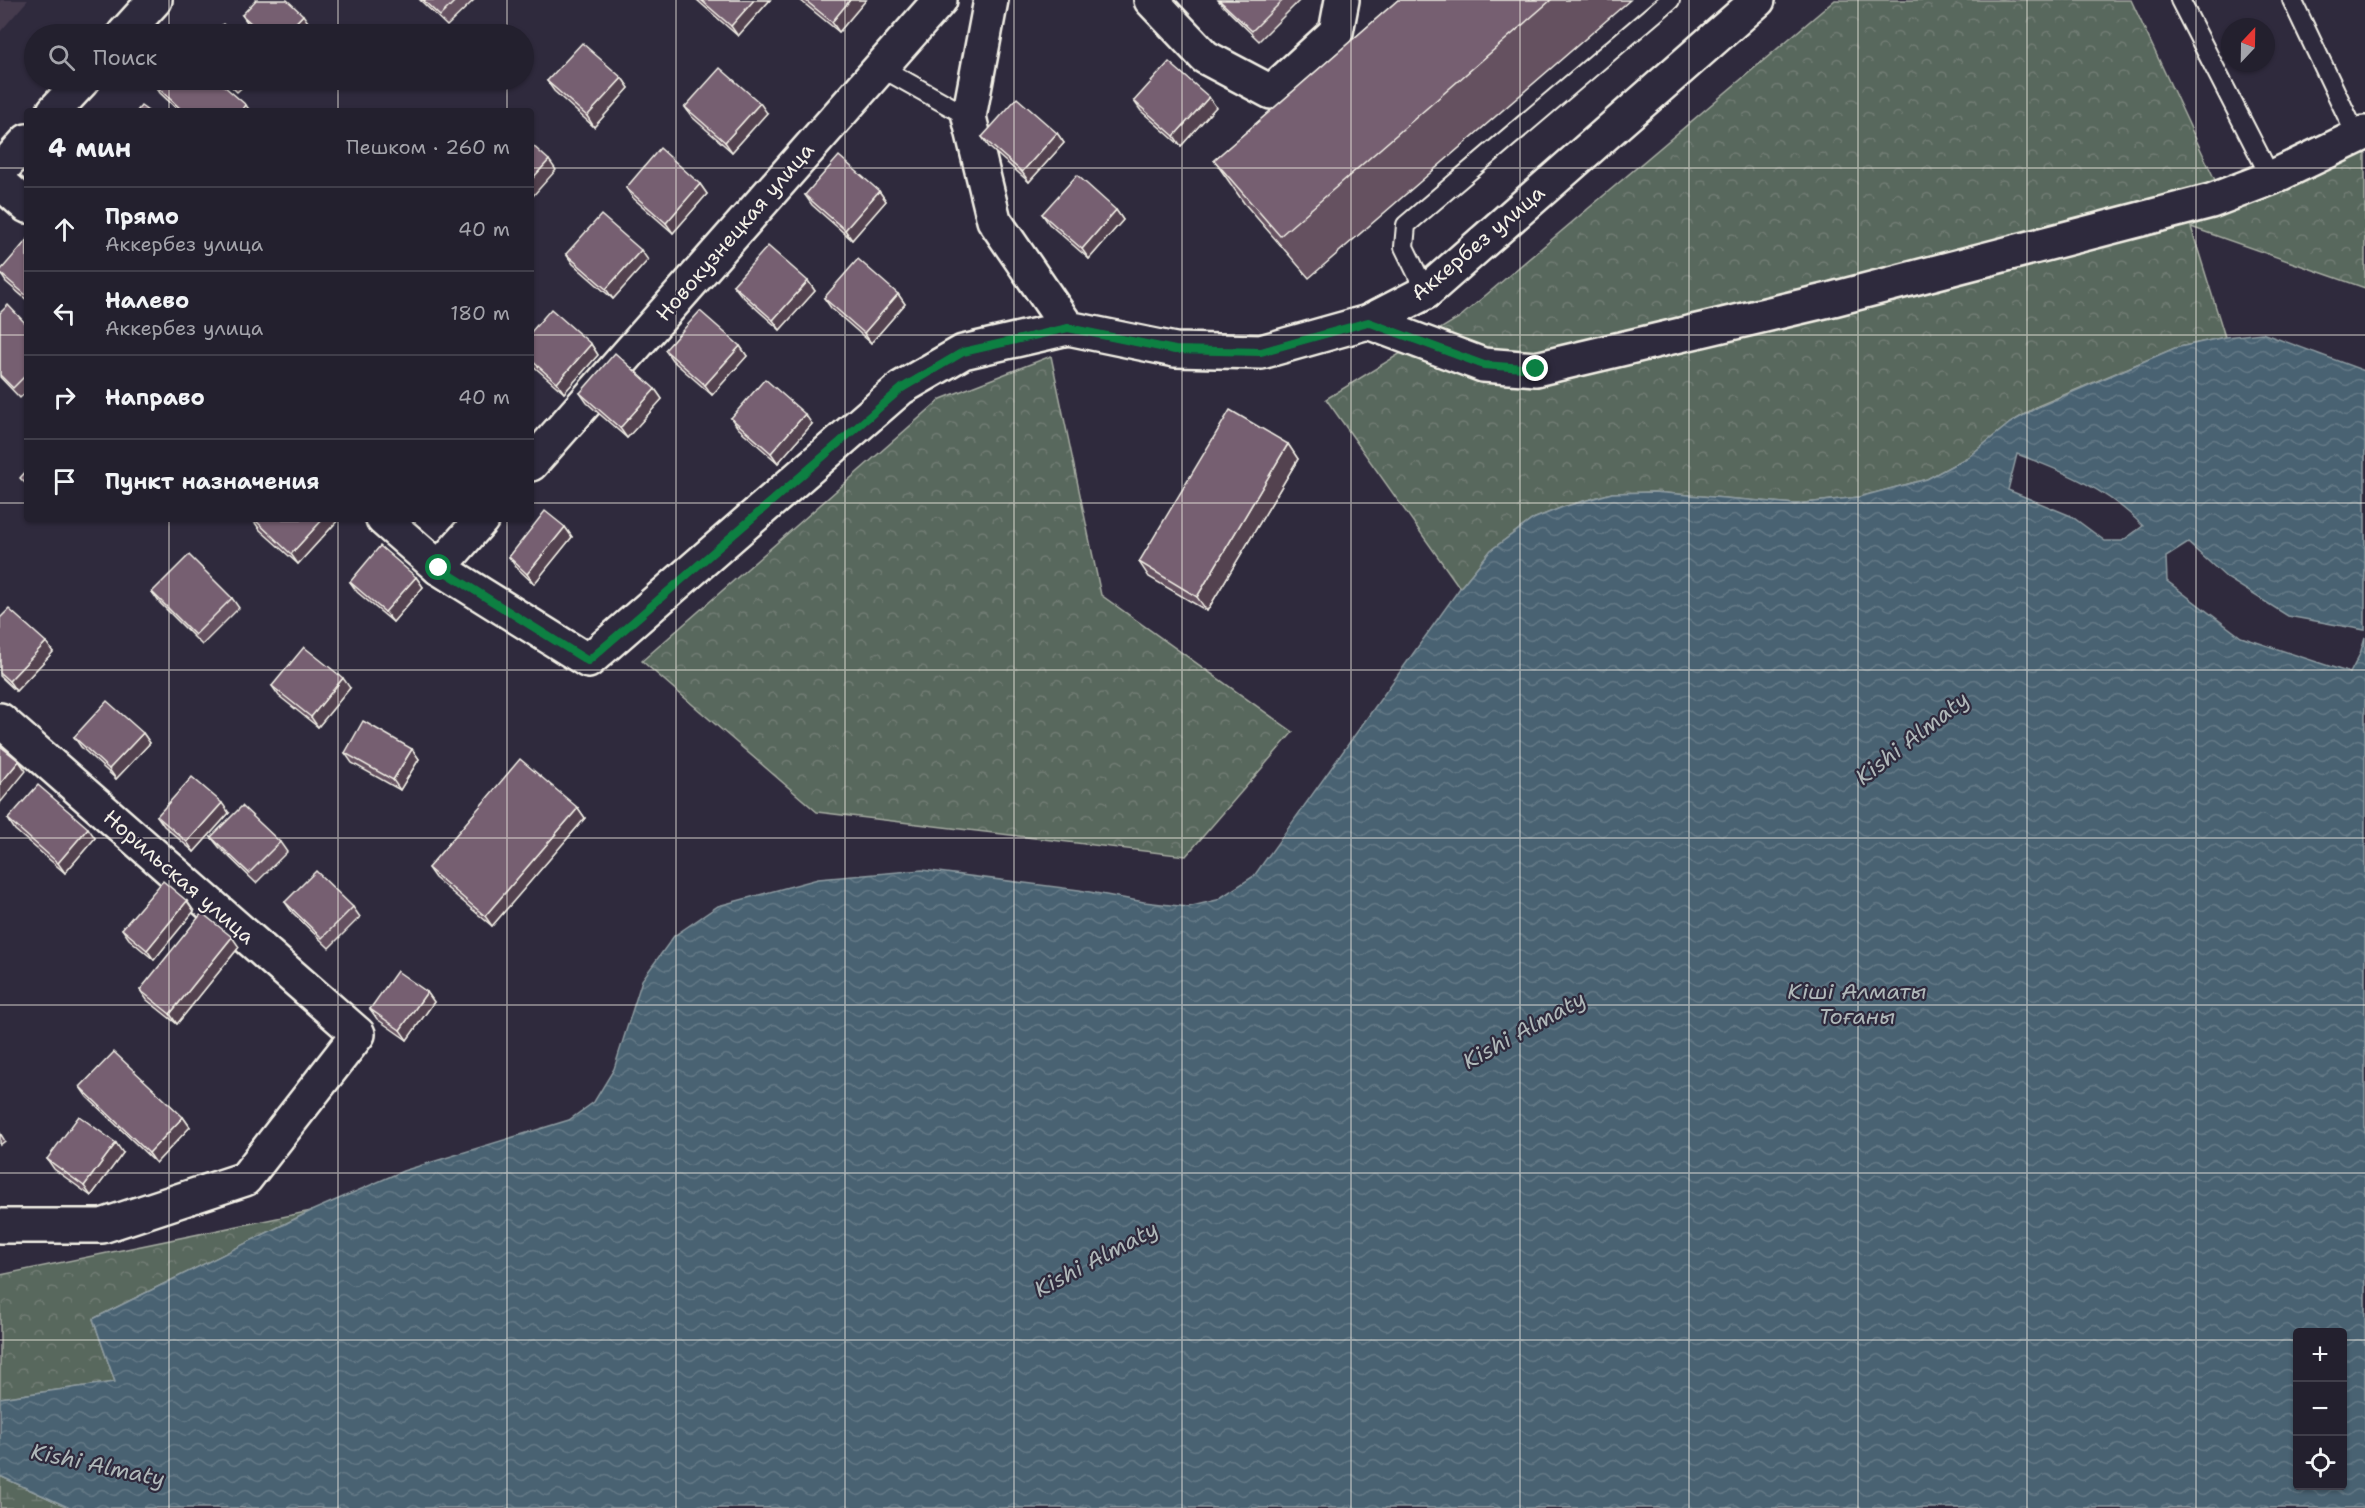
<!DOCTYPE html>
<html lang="ru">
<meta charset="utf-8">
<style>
:root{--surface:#23202e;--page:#2f2d3a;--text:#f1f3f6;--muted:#a3a3aa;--line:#403e4a}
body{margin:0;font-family:"Shantell Sans",sans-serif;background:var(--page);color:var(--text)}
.controls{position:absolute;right:18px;bottom:18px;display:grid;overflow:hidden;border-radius:6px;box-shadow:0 2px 4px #0004}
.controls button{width:54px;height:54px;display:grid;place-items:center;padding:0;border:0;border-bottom:2px solid var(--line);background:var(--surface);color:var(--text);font:30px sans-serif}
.compass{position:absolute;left:2221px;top:18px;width:54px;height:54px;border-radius:50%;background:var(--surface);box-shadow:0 2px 4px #0004;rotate:22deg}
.stop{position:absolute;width:18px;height:18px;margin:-14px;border:4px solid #0b8043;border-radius:50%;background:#fff}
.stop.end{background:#0b8043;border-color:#fff;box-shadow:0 2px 6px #0008}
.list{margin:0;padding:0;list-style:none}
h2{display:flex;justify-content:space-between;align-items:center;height:78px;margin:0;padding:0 24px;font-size:26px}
h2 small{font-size:20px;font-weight:400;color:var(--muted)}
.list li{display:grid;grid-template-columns:39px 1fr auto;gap:18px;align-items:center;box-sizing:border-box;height:84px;padding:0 24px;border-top:2px solid var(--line)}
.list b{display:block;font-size:22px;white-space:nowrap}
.list p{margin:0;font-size:20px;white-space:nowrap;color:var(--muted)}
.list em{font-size:20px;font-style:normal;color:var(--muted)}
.icon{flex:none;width:33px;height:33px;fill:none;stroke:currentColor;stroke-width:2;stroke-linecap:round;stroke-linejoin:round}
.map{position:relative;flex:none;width:2365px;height:1508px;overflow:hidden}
.search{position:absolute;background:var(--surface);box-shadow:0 2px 4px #0004;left:24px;top:24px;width:510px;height:66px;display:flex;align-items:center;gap:15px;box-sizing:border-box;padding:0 21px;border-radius:33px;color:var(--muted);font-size:22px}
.panel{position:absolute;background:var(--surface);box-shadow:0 2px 4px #0004;left:24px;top:108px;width:510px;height:414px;border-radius:6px}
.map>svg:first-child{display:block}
.built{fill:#443a4d}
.forest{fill:url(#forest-crowns);stroke:#a6aca2;stroke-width:1.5}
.wetland{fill:url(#wetland-marsh);stroke:#a6aca2;stroke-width:1.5}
.water{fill:url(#water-waves);stroke:#8d9ba1;stroke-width:1.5;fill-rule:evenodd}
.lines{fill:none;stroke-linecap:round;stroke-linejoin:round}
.service-casing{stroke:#f4f1e8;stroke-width:22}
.minor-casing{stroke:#f4f1e8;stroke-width:38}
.service{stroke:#2f2a3d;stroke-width:18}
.minor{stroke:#2f2a3d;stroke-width:33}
.wall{fill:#655161;stroke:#f4f1e8;stroke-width:1.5}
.shaded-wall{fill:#53424f;stroke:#f4f1e8;stroke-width:1.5}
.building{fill:#765e71;stroke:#f4f1e8;stroke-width:1.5}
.route{stroke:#0b8043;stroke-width:8}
.grid{fill:none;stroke:#f4f1e8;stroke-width:1.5;stroke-opacity:0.55}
.labels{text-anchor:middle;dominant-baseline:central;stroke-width:4.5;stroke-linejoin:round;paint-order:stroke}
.street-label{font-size:21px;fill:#f4f1e8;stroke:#2f2a3d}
.water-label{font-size:22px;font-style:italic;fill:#b0b8b9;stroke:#2f2a3d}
</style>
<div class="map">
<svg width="2365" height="1508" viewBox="0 0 2365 1508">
<defs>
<pattern id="forest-crowns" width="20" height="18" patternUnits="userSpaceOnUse" patternTransform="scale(1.5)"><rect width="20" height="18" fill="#59675d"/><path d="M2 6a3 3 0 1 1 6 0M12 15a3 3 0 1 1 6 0" fill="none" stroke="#717d74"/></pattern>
<pattern id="wetland-marsh" width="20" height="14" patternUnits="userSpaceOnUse" patternTransform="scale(1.5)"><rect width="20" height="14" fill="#59675d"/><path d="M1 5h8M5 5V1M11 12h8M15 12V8" fill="none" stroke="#717d74"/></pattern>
<pattern id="water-waves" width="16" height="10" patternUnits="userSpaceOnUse" patternTransform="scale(1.5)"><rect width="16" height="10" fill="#496272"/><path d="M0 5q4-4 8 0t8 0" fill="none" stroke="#647986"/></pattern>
</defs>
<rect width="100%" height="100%" fill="#2f2a3d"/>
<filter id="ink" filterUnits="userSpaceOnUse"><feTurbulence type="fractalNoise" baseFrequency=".0167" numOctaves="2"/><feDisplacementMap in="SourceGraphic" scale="12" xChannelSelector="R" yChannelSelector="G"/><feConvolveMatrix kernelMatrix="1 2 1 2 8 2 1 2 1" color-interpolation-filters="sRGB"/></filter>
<g filter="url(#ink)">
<polygon class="built" points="0,0 28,0 0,32"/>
<g class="forest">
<polygon points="1835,0 2131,0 2221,193 2192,226 2365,149 2365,288 2191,227 2225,337 2175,348 2038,406 2010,423 1968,457 1927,479 1859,497 1796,504 1653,492 1612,493 1563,507 1533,519 1491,550 1460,588 1326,399 1460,317"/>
<polygon points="1051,356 1101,595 1293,732 1186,856 817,812 642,661 941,399"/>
<polygon points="311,1211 93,1319 115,1382 0,1398 0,1275"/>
</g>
<polygon class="wetland" points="0,1476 70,1508 0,1508"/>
<path class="water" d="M2262 333 2365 371V630L2288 616 2227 578 2188 543 2166 557 2167 581 2241 637 2350 673 2360 654 2365 637V1508H70L0 1476V1398L115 1382 93 1319 311 1211 403 1171 569 1120 594 1102 614 1069 642 980 674 936 718 906 818 879 922 870 1079 890 1144 902 1188 907 1217 900 1254 876 1460 588 1491 550 1533 519 1563 507 1612 493 1653 492 1796 504 1859 497 1927 479 1968 457 2010 423 2038 407 2175 348 2225 337ZM2017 454C2065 472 2107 489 2143 526L2122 541H2105L2071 516 2008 490ZM2298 1332H2342V1486H2298Z"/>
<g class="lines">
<defs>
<g id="service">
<polyline points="2180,0 2271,178"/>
<polyline points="2292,0 2357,137"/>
<polyline points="880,67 969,117"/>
<polyline points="1426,292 1404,247 1406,225 1670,0"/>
</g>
<g id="minor">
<polyline points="991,0 969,117 994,220 1068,328 1175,350 1261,352 1368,322 1426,292 1758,0"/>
<polyline points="1151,0 1205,57 1271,92 1336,32 1342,0"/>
<polyline points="124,34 155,0"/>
<polyline points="54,111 83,80"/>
<polyline points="0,171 27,141"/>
<polyline points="0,182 27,206"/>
<polyline points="1368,322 1483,365 1536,369 1833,299 2211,201 2271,178 2365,133"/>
<polyline points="531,464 940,0"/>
<polyline points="383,519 439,568 588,661 901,388 963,352 1068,328"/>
<polyline points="439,568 482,519"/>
<polyline points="0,720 358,1034 245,1179 102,1226 0,1226"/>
</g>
</defs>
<use href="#service" class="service-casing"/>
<use href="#minor" class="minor-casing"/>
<use href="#service" class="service"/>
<use href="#minor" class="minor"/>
</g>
<g class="wall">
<polygon points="420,0 474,0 447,26"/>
<polygon points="697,0 770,0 738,36"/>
<polygon points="800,0 866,0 839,32"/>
<polygon points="1218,0 1300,0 1259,41 1223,6"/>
<polygon points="1398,0 1630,0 1309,278 1244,203 1214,160"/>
<polygon points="242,15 310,25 301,34 259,34 249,25"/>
<polygon points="622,78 629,88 594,127 554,91 547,81"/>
<polygon points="225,80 250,80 237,92"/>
<polygon points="153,83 250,111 179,111 160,93"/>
<polygon points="1134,101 1216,107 1181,146 1141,111"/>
<polygon points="685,107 767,113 732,152 692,117"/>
<polygon points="1057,133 1064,143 1029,182 989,147 982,137"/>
<polygon points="700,184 707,194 673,233 633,198 626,188"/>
<polygon points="879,191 886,201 852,240 812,205 805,195"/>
<polygon points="1116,210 1123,220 1089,259 1049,224 1042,214"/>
<polygon points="27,240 27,300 6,282 0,273"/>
<polygon points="566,254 648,260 613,299 573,264"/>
<polygon points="808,281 815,291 780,330 741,295 733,285"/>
<polygon points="898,294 905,304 871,343 831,308 824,298"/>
<polygon points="0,313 27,325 27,391 20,398 0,377"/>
<polygon points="531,332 591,344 598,355 564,393 531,364"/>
<polygon points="740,346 747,356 712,395 672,360 665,350"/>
<polygon points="655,389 662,399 627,438 587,403 580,393"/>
<polygon points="731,418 812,424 778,463 738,428"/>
<polygon points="1288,444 1298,459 1207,611 1149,577 1139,562"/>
<polygon points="339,519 298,564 260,530 253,520"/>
<polygon points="565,527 572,537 534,584 516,567 509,557"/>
<polygon points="416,577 423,587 393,622 357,592 350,582"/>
<polygon points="152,592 232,598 239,608 202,645 159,602"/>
<polygon points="0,618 53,652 16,691 0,676"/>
<polygon points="272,686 350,688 318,727 279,696"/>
<polygon points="143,733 150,743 116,779 81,747 74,737"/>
<polygon points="412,749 419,759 400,790 352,763 345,753"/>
<polygon points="578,808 585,818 492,926 435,878 428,868"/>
<polygon points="229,813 194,852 164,826 157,816"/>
<polygon points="8,819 95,838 65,873 15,830"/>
<polygon points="211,837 280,842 287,852 256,883 219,847"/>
<polygon points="285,902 353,907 360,917 329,948 292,912"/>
<polygon points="194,911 154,960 129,939 122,929"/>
<polygon points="239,947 177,1024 147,1000 140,990"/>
<polygon points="427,992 434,1002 407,1040 377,1019 370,1009"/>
<polygon points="80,1087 183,1117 190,1127 156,1163 87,1097"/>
<polygon points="0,1133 5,1141 0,1145"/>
<polygon points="123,1153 91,1196 54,1169 47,1159"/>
</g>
<g class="shaded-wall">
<polygon points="754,0 770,0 738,36 731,26"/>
<polygon points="850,0 866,0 839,32 832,22"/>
<polygon points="303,15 310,25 301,34 285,34"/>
<polygon points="622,78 629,88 594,127 587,116"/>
<polygon points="1209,97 1216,107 1181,146 1174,136"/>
<polygon points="760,103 767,113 732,152 725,142"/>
<polygon points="246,105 250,111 241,111"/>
<polygon points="1057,133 1064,143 1029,182 1022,172"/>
<polygon points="549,160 556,170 531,198 531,180"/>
<polygon points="700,184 707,194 673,233 666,223"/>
<polygon points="879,191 886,201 852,240 845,230"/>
<polygon points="1116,210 1123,220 1089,259 1082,249"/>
<polygon points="641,250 648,260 613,299 606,289"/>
<polygon points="808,281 815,291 780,330 773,320"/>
<polygon points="898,294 905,304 871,343 864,333"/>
<polygon points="591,344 598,355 564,393 557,383"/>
<polygon points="740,346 747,356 712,395 705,385"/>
<polygon points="655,389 662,399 627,438 620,428"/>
<polygon points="805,414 812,424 778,463 771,453"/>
<polygon points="1288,444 1298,459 1207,611 1197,597"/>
<polygon points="323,519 339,519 298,564 291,554"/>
<polygon points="565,527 572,537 534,584 527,574"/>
<polygon points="416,577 423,587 393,622 385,612"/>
<polygon points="46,642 53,652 16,691 9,681"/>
<polygon points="343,678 350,688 318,727 311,717"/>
<polygon points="143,733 150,743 116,779 109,769"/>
<polygon points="412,749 419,759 400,790 393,780"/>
<polygon points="19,761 26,771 0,803 0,784"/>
<polygon points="222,803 229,813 194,852 187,842"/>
<polygon points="578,808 585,818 492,926 485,916"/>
<polygon points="88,828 95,838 65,873 58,863"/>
<polygon points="187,901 194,911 154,960 147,950"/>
<polygon points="232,937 239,947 177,1024 170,1014"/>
<polygon points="427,992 434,1002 407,1040 400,1030"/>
<polygon points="183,1117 190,1127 156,1163 149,1153"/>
<polygon points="116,1143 123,1153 91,1196 84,1186"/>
</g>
<g class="building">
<polygon points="256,0 287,0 303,15 285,34 263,34 242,15"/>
<polygon points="423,0 456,0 440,16"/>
<polygon points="701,0 754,0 731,26"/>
<polygon points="805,0 850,0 832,22"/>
<polygon points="1219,0 1283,0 1252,31"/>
<polygon points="1398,0 1551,0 1280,236 1214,160"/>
<polygon points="223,24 234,34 214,34"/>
<polygon points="582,43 622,78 587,116 547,81"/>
<polygon points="1169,62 1209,97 1174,136 1134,101"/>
<polygon points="720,68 760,103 725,142 685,107"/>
<polygon points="156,80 217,80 246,105 241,111 183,111 153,83"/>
<polygon points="1017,98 1057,133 1022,172 982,137"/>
<polygon points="141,106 148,111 137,111"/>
<polygon points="531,144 549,160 531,180"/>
<polygon points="660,148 700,184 666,223 626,188"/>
<polygon points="839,156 879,191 845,230 805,195"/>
<polygon points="1077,175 1116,210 1082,249 1042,214"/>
<polygon points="601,215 641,250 606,289 566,254"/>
<polygon points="27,240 27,296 0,273 0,271"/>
<polygon points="768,246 808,281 773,320 733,285"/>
<polygon points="858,259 898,294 864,333 824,298"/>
<polygon points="8,305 27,325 27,374 13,388 0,375 0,313"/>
<polygon points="551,309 591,344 557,383 531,360 531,332"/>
<polygon points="700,311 740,346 705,385 665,350"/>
<polygon points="615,353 655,389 620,428 580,393"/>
<polygon points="765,379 805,414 771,453 731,418"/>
<polygon points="1230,410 1288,444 1197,597 1139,562"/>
<polygon points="27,470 27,485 20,478"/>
<polygon points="545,511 565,527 527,574 509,557"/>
<polygon points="254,519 323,519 291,554"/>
<polygon points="380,546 416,577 385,612 350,582"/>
<polygon points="189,555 232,598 195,635 152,592"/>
<polygon points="9,609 46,642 9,681 0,673 0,618"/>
<polygon points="304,647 343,678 311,717 272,686"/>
<polygon points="107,701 143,733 109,769 74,737"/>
<polygon points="363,721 412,749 393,780 345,753"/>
<polygon points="0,746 19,761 0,784"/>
<polygon points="520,759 578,808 485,916 428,868"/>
<polygon points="192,777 222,803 187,842 157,816"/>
<polygon points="38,785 88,828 58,863 8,819"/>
<polygon points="242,806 280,842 249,873 211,837"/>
<polygon points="316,871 353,907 322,938 285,902"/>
<polygon points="163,881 187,901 147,950 122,929"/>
<polygon points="202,913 232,937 170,1014 140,990"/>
<polygon points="397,971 427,992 400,1030 370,1009"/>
<polygon points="114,1052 183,1117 149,1153 80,1087"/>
<polygon points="79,1116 116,1143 84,1186 47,1159"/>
</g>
</g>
<g class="lines" filter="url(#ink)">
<polyline class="route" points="439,568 588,661 902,388 963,352 1068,328 1175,350 1261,352 1368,322 1484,365 1536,369"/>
</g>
<path class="grid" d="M169 0V34M338 0V34M507 0V34M676 0V1508M845 0V1508M1014 0V1508M1182 0V1508M1351 0V1508M1520 0V1508M1689 0V1508M1858 0V1508M2027 0V1508M2196 0V1508M169 80V111M338 80V111M507 80V111M0 168H27M531 168H2365M0 335H27M531 335H2365M0 503H27M531 503H2365M169 519V1508M338 519V1508M507 519V1508M0 670H2365M0 838H2365M0 1005H2365M0 1173H2365M0 1340H2298M2342 1340H2365"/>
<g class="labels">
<g class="street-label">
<text transform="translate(735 232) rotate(-49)">Новокузнецкая улица</text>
<text transform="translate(1478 243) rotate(-40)">Аккербез улица</text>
<text transform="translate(179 877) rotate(41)">Норильская улица</text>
</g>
<g class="water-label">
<text transform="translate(1912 738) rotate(-38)">Kіshі Almaty</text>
<text x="1857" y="991">Кіші Алматы<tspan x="1857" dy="25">Тоғаны</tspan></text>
<text transform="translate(1524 1030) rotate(-29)">Kіshі Almaty</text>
<text transform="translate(1096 1259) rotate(-28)">Kіshі Almaty</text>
<text transform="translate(98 1465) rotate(12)">Kіshі Almaty</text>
</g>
</g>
</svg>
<div class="controls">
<button>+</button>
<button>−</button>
<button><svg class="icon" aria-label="locate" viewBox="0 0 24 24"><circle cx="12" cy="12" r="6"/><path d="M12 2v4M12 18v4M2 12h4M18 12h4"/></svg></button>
</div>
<svg class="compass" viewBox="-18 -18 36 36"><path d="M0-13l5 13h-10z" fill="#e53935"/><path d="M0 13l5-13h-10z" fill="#a3a3aa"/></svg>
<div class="stop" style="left:439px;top:568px"></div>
<div class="stop end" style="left:1536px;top:369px"></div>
<div class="search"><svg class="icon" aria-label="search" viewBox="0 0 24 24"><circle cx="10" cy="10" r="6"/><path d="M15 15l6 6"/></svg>Поиск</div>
<section class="panel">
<h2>4 мин<small>Пешком · 260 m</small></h2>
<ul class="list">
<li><svg class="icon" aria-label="ahead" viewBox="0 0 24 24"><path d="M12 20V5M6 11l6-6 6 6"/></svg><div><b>Прямо</b><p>Аккербез улица</p></div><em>40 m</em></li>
<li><svg class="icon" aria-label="left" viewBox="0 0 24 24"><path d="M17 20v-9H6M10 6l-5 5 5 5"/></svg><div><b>Налево</b><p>Аккербез улица</p></div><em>180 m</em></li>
<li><svg class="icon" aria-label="right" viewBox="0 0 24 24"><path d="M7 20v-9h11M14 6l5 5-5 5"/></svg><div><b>Направо</b></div><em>40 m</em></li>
<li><svg class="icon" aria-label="arrive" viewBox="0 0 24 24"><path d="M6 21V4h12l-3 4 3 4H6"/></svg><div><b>Пункт назначения</b></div></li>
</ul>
</section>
</div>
